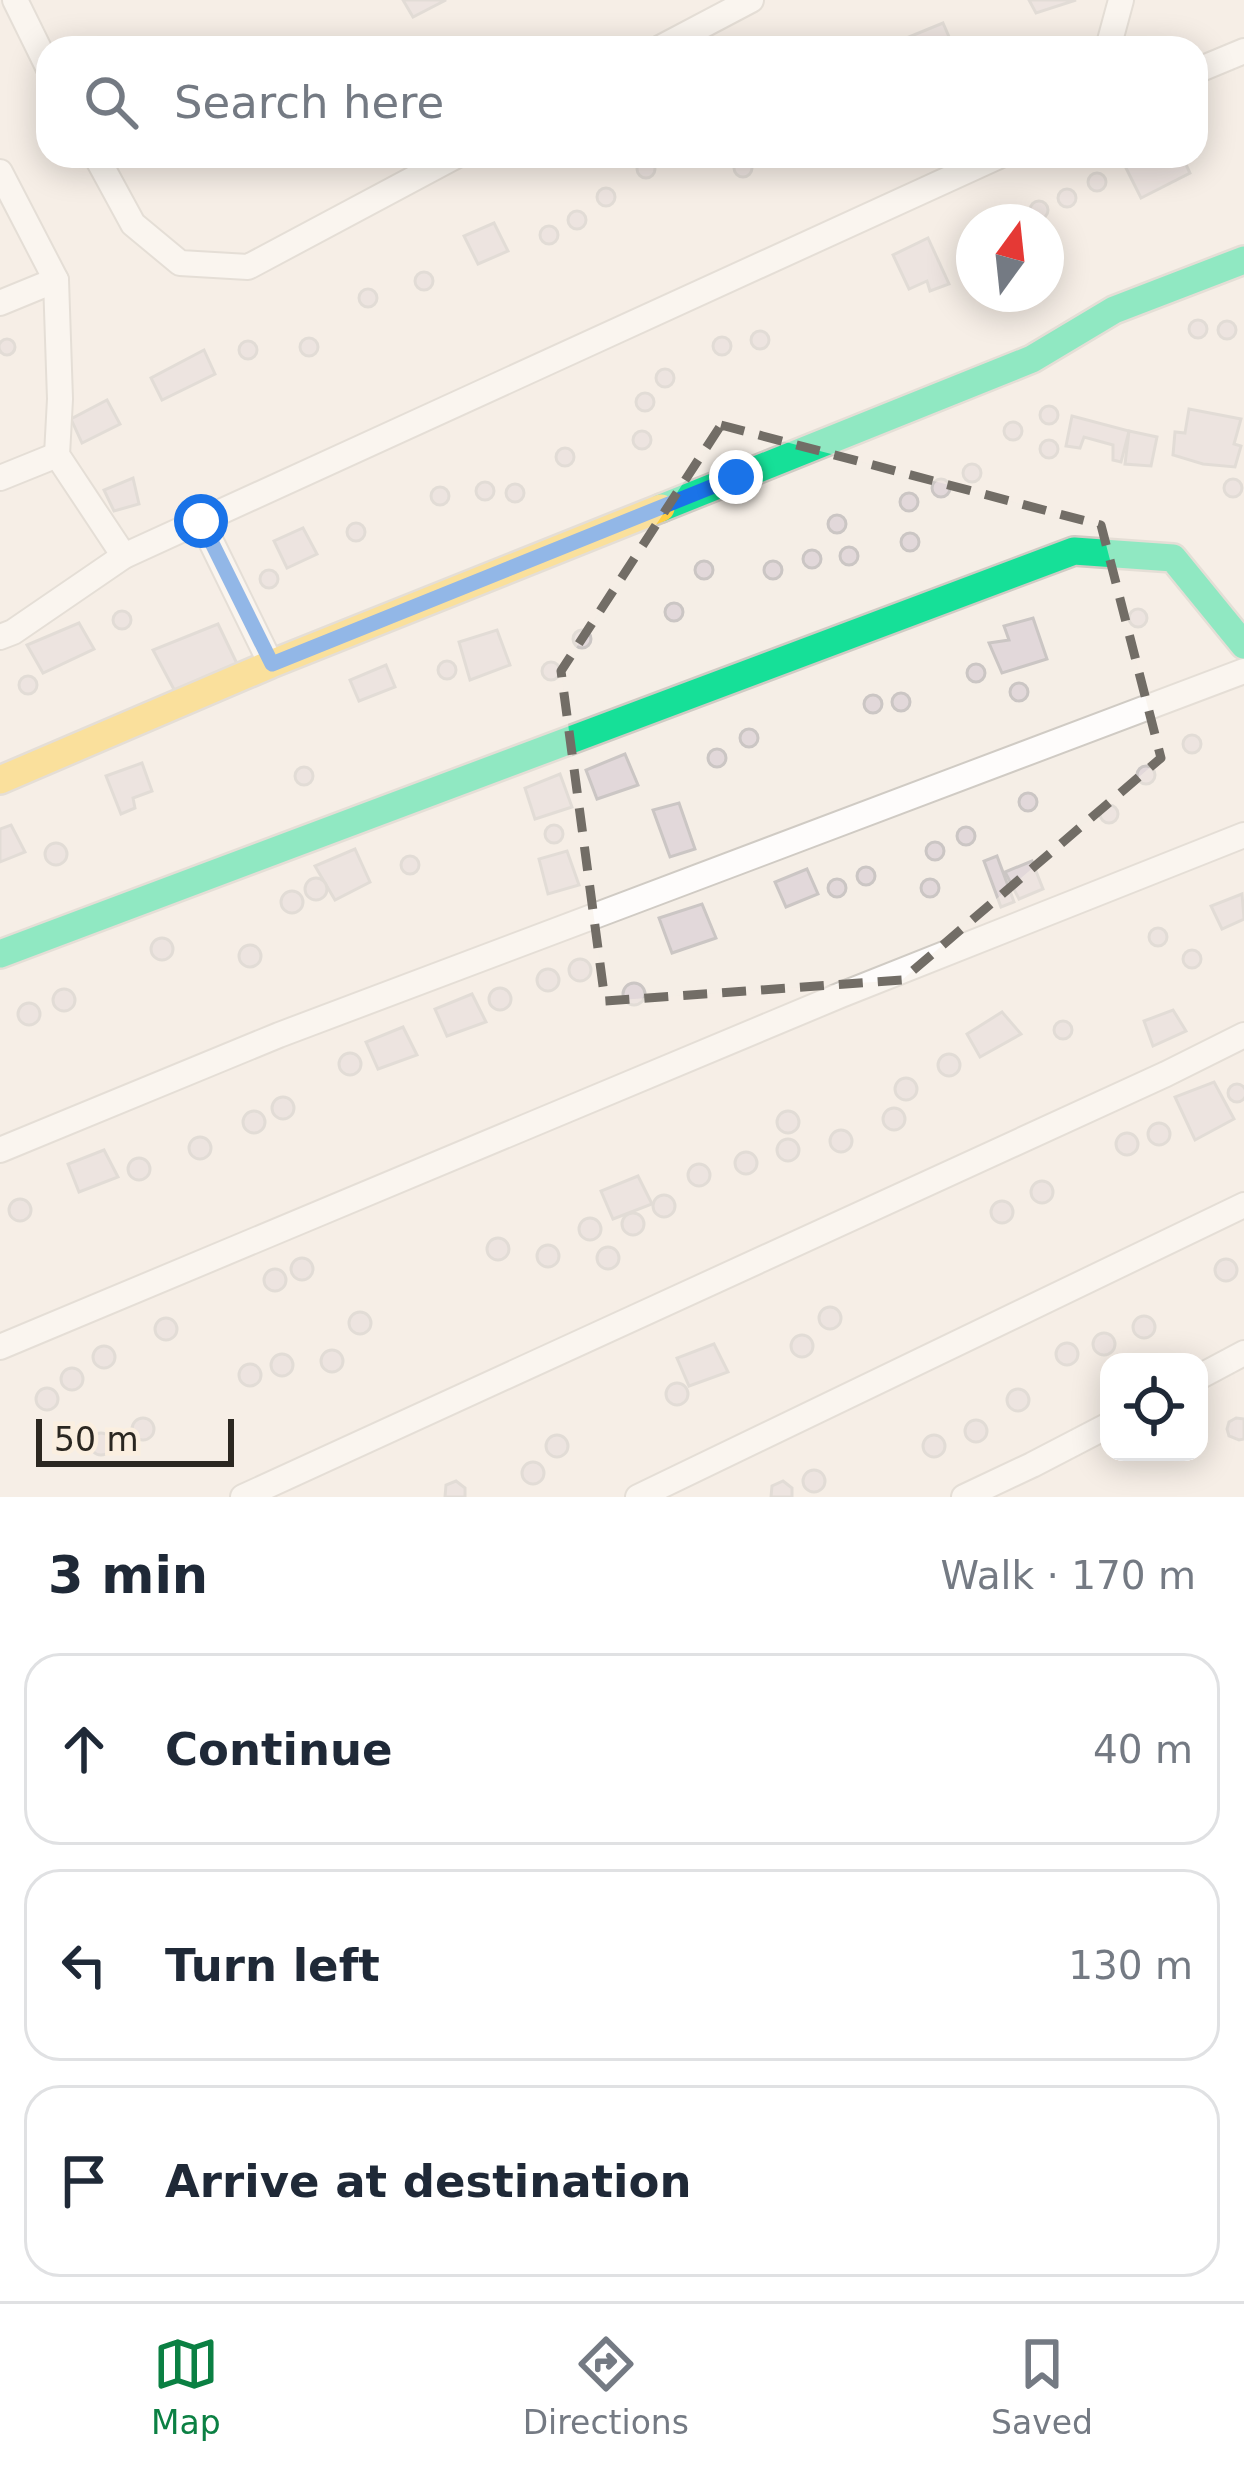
<!DOCTYPE html>
<meta charset="utf-8">
<style>
:root{--surface:#fff;--page:#f2f2f3;--text:#1f2937;--muted:#747a83;--line:#e0e1e3;--accent:#0b8043}
body{margin:0;font-family:"DejaVu Sans",sans-serif;background:var(--page);color:var(--text)}
.controls{position:absolute;right:36px;bottom:36px;display:grid;overflow:hidden;border-radius:24px;box-shadow:0 6px 30px #0003}
.controls button{width:108px;height:108px;display:grid;place-items:center;padding:0;border:0;border-bottom:3px solid var(--line);background:var(--surface);color:var(--text);font:60px sans-serif}
.compass{position:absolute;left:956px;top:204px;width:108px;height:108px;border-radius:50%;background:var(--surface);box-shadow:0 6px 30px #0003;rotate:15deg}
.scale{position:absolute;left:36px;bottom:30px;width:198px;box-sizing:border-box;padding-left:12px;border:6px solid #2b2721;border-top:0;font-size:33px;line-height:42px;white-space:nowrap;color:#2b2721;-webkit-text-stroke:9px #fbefe0;paint-order:stroke}
.stop{position:absolute;width:36px;height:36px;margin:-27px;border:9px solid #1a73e8;border-radius:50%;background:#fff}
.stop.end{background:#1a73e8;border-color:#fff;box-shadow:0 3px 12px #0008}
.list{margin:0;padding:0;list-style:none}
h2{display:flex;justify-content:space-between;align-items:center;height:156px;margin:0;padding:0 48px;font-size:51px}
h2 small{font-size:39px;font-weight:400;color:var(--muted)}
.list li{display:grid;grid-template-columns:78px 1fr auto;gap:36px;align-items:center;box-sizing:border-box;height:192px;margin:0 24px 24px;padding:0 24px;border:3px solid var(--line);border-radius:36px}
.list b{display:block;font-size:45px;white-space:nowrap}
.list em{font-size:39px;font-style:normal;color:var(--muted)}
.icon{flex:none;width:66px;height:66px;fill:none;stroke:currentColor;stroke-width:2;stroke-linecap:round;stroke-linejoin:round}
.map{position:relative;flex:none;width:1244px;height:1497px;overflow:hidden}
.search{position:absolute;background:var(--surface);box-shadow:0 6px 30px #0003;left:36px;right:36px;top:36px;height:132px;display:flex;align-items:center;gap:30px;box-sizing:border-box;padding:0 42px;border-radius:36px;color:var(--muted);font-size:45px}
.sheet{height:804px;background:var(--surface)}
nav{display:flex;justify-content:space-around;align-items:center;box-sizing:border-box;height:168px;border-top:3px solid var(--line);background:var(--surface);font-size:33px;color:var(--muted)}
nav a{display:grid;justify-items:center;gap:6px}
nav .on{color:var(--accent)}
.map>svg:first-child{display:block}
.building{fill:#e2d8da;stroke:#cbc6c4;stroke-width:3}
.lines{fill:none;stroke-linecap:round;stroke-linejoin:round}
.street-casing{stroke:#d0cbc4;stroke-width:28}
.fast-casing{stroke:#d0cbc4;stroke-width:32}
.slow-casing{stroke:#d0cbc4;stroke-width:32}
.street{stroke:#fefcfb;stroke-width:24}
.fast{stroke:#16e098;stroke-width:27}
.slow{stroke:#ffcf43;stroke-width:27}
.route{stroke:#1a73e8;stroke-width:15}
.marked{fill:none;stroke:#726d66;stroke-width:9;stroke-dasharray:24 15;stroke-linejoin:round}
</style>
<div class="map">
<svg width="1244" height="1497" viewBox="0 0 1244 1497">
<rect width="100%" height="100%" fill="#f5eee6"/>
<g class="building">
<polygon points="403,0 446,0 413,17"/>
<polygon points="1029,0 1076,0 1036,13"/>
<polygon points="943,23 953,46 896,48 894,43"/>
<polygon points="706,156 701,166 695,166 689,160 689,156"/>
<polygon points="1138,156 1182,156 1190,173 1141,198 1123,162"/>
<circle cx="743" cy="168" r="9"/>
<circle cx="646" cy="169" r="9"/>
<circle cx="1097" cy="182" r="9"/>
<circle cx="606" cy="197" r="9"/>
<circle cx="1067" cy="198" r="9"/>
<circle cx="1039" cy="210" r="9"/>
<circle cx="577" cy="220" r="9"/>
<polygon points="494,223 508,251 478,264 464,236"/>
<circle cx="549" cy="235" r="9"/>
<polygon points="928,238 949,284 930,291 927,281 909,289 893,255"/>
<circle cx="424" cy="281" r="9"/>
<circle cx="368" cy="298" r="9"/>
<circle cx="1198" cy="329" r="9"/>
<circle cx="1227" cy="330" r="9"/>
<circle cx="760" cy="340" r="9"/>
<circle cx="722" cy="346" r="9"/>
<circle cx="309" cy="347" r="9"/>
<circle cx="7" cy="347" r="8"/>
<circle cx="248" cy="350" r="9"/>
<polygon points="204,350 215,374 162,400 151,378"/>
<circle cx="665" cy="378" r="9"/>
<circle cx="645" cy="402" r="9"/>
<polygon points="107,400 120,424 82,443 71,419"/>
<circle cx="1049" cy="415" r="9"/>
<polygon points="1189,409 1241,419 1234,444 1241,446 1235,467 1203,464 1173,455 1175,432 1185,433"/>
<polygon points="1072,416 1129,431 1121,462 1113,460 1113,445 1084,437 1080,448 1066,446"/>
<circle cx="1013" cy="431" r="9"/>
<polygon points="1129,431 1157,437 1151,466 1125,464"/>
<circle cx="642" cy="440" r="9"/>
<circle cx="1049" cy="449" r="9"/>
<circle cx="565" cy="457" r="9"/>
<circle cx="972" cy="473" r="9"/>
<polygon points="133,478 139,504 114,511 104,490"/>
<circle cx="941" cy="488" r="9"/>
<circle cx="1233" cy="488" r="9"/>
<circle cx="485" cy="491" r="9"/>
<circle cx="515" cy="493" r="9"/>
<circle cx="440" cy="496" r="9"/>
<circle cx="909" cy="502" r="9"/>
<circle cx="837" cy="524" r="9"/>
<circle cx="356" cy="532" r="9"/>
<polygon points="303,528 317,554 287,568 274,541"/>
<circle cx="910" cy="542" r="9"/>
<circle cx="849" cy="556" r="9"/>
<circle cx="812" cy="559" r="9"/>
<circle cx="704" cy="570" r="9"/>
<circle cx="773" cy="570" r="9"/>
<circle cx="269" cy="579" r="9"/>
<circle cx="674" cy="612" r="9"/>
<circle cx="1138" cy="618" r="9"/>
<circle cx="122" cy="620" r="9"/>
<polygon points="1033,618 1047,659 1002,673 989,643 1009,640 1004,626"/>
<polygon points="79,623 94,649 43,673 27,645"/>
<polygon points="218,624 240,670 177,695 153,650"/>
<polygon points="497,630 510,665 470,680 459,642"/>
<circle cx="582" cy="639" r="9"/>
<circle cx="447" cy="670" r="9"/>
<circle cx="551" cy="671" r="9"/>
<circle cx="976" cy="673" r="9"/>
<polygon points="386,665 395,687 359,701 350,680"/>
<circle cx="28" cy="685" r="9"/>
<circle cx="1019" cy="692" r="9"/>
<circle cx="901" cy="702" r="9"/>
<circle cx="873" cy="704" r="9"/>
<circle cx="749" cy="738" r="9"/>
<circle cx="1192" cy="744" r="9"/>
<circle cx="717" cy="758" r="9"/>
<polygon points="625,754 638,785 597,799 586,770"/>
<polygon points="142,763 152,791 133,798 135,808 121,814 106,776"/>
<circle cx="1146" cy="775" r="9"/>
<circle cx="304" cy="776" r="9"/>
<polygon points="560,774 572,807 535,819 525,788"/>
<circle cx="1028" cy="802" r="9"/>
<polygon points="679,803 695,849 670,857 653,810"/>
<circle cx="1109" cy="814" r="9"/>
<polygon points="11,825 25,852 0,862 0,829"/>
<circle cx="554" cy="834" r="9"/>
<circle cx="966" cy="836" r="9"/>
<circle cx="935" cy="851" r="9"/>
<circle cx="56" cy="854" r="11"/>
<polygon points="355,849 370,882 335,900 315,866"/>
<polygon points="567,851 579,885 548,894 539,859"/>
<polygon points="997,856 1014,902 1001,907 984,861"/>
<circle cx="410" cy="865" r="9"/>
<polygon points="1032,861 1043,889 1019,899 1005,872"/>
<circle cx="866" cy="876" r="9"/>
<polygon points="807,869 818,894 786,907 775,882"/>
<circle cx="316" cy="889" r="11"/>
<circle cx="837" cy="888" r="9"/>
<circle cx="930" cy="888" r="9"/>
<circle cx="292" cy="902" r="11"/>
<polygon points="1242,894 1244,919 1222,929 1211,906"/>
<polygon points="702,904 716,938 672,953 659,918"/>
<circle cx="1158" cy="937" r="9"/>
<circle cx="162" cy="949" r="11"/>
<circle cx="250" cy="956" r="11"/>
<circle cx="1192" cy="959" r="9"/>
<circle cx="580" cy="970" r="11"/>
<circle cx="548" cy="980" r="11"/>
<circle cx="634" cy="994" r="11"/>
<circle cx="500" cy="999" r="11"/>
<circle cx="64" cy="1000" r="11"/>
<polygon points="472,994 486,1022 447,1036 435,1009"/>
<circle cx="29" cy="1014" r="11"/>
<polygon points="1173,1010 1186,1031 1153,1046 1144,1021"/>
<polygon points="1002,1012 1021,1034 980,1057 967,1034"/>
<circle cx="1063" cy="1030" r="9"/>
<polygon points="403,1027 417,1055 378,1069 366,1042"/>
<circle cx="350" cy="1064" r="11"/>
<circle cx="949" cy="1065" r="11"/>
<circle cx="906" cy="1089" r="11"/>
<polygon points="1214,1082 1234,1119 1195,1140 1175,1097"/>
<circle cx="1237" cy="1093" r="9"/>
<circle cx="283" cy="1108" r="11"/>
<circle cx="894" cy="1119" r="11"/>
<circle cx="788" cy="1122" r="11"/>
<circle cx="254" cy="1122" r="11"/>
<circle cx="1159" cy="1134" r="11"/>
<circle cx="841" cy="1141" r="11"/>
<circle cx="1127" cy="1144" r="11"/>
<circle cx="200" cy="1148" r="11"/>
<circle cx="788" cy="1150" r="11"/>
<polygon points="104,1150 118,1177 79,1192 68,1164"/>
<circle cx="746" cy="1163" r="11"/>
<circle cx="139" cy="1169" r="11"/>
<circle cx="699" cy="1175" r="11"/>
<polygon points="638,1176 652,1204 613,1219 601,1191"/>
<circle cx="1042" cy="1192" r="11"/>
<circle cx="664" cy="1206" r="11"/>
<circle cx="20" cy="1210" r="11"/>
<circle cx="1002" cy="1212" r="11"/>
<circle cx="633" cy="1224" r="11"/>
<circle cx="590" cy="1229" r="11"/>
<circle cx="498" cy="1249" r="11"/>
<circle cx="548" cy="1256" r="11"/>
<circle cx="608" cy="1258" r="11"/>
<circle cx="302" cy="1269" r="11"/>
<circle cx="1226" cy="1270" r="11"/>
<circle cx="275" cy="1280" r="11"/>
<circle cx="830" cy="1318" r="11"/>
<circle cx="360" cy="1323" r="11"/>
<circle cx="1144" cy="1327" r="11"/>
<circle cx="166" cy="1329" r="11"/>
<circle cx="1104" cy="1344" r="11"/>
<circle cx="802" cy="1346" r="11"/>
<circle cx="1067" cy="1354" r="11"/>
<polygon points="714,1344 728,1372 689,1386 677,1358"/>
<circle cx="104" cy="1357" r="11"/>
<circle cx="332" cy="1361" r="11"/>
<circle cx="282" cy="1365" r="11"/>
<circle cx="250" cy="1375" r="11"/>
<circle cx="72" cy="1379" r="11"/>
<circle cx="677" cy="1394" r="11"/>
<circle cx="47" cy="1399" r="11"/>
<circle cx="1018" cy="1400" r="11"/>
<circle cx="143" cy="1429" r="11"/>
<polygon points="1236,1418 1244,1419 1244,1439 1239,1440 1229,1436 1227,1429 1229,1422"/>
<circle cx="976" cy="1431" r="11"/>
<circle cx="101" cy="1444" r="11"/>
<circle cx="934" cy="1446" r="11"/>
<circle cx="557" cy="1446" r="11"/>
<circle cx="533" cy="1473" r="11"/>
<circle cx="814" cy="1481" r="11"/>
<polygon points="456,1481 465,1488 465,1497 445,1497 446,1485"/>
<polygon points="783,1481 792,1488 792,1497 771,1497 772,1486"/>
</g>
<g class="lines">
<defs>
<g id="street">
<polyline points="15,0 48,67"/>
<polyline points="660,48 751,0"/>
<polyline points="1108,48 1121,0"/>
<polyline points="1196,71 1244,51"/>
<polyline points="96,156 133,224 180,263 248,267 456,156"/>
<polyline points="0,172 56,280 60,399 57,455 124,556"/>
<polyline points="0,303 56,280"/>
<polyline points="0,478 57,455"/>
<polyline points="201,521 271,664"/>
<polyline points="0,637 13,632 124,556 999,156"/>
<polyline points="0,1150 279,1035 1244,671"/>
<polyline points="0,1347 841,995 1244,835"/>
<polyline points="1199,1377 1244,1353"/>
<polyline points="243,1497 1166,1074 1244,1035"/>
<polyline points="638,1497 1244,1205"/>
<polyline points="964,1497 1032,1465 1109,1425"/>
</g>
<g id="fast">
<polyline points="661,508 1032,359 1114,310 1244,260"/>
<polyline points="0,954 1074,551 1173,558 1244,645"/>
</g>
<polyline id="slow" points="0,780 271,664 661,508"/>
</defs>
<use href="#street" class="street-casing"/>
<use href="#fast" class="fast-casing"/>
<use href="#slow" class="slow-casing"/>
<use href="#street" class="street"/>
<use href="#fast" class="fast"/>
<use href="#slow" class="slow"/>
</g>
<g class="lines">
<polyline class="route" points="201,521 272,664 736,477"/>
</g>
<path d="M0 0H1244V1497H0ZM721 425 1101 525 1161 758 902 980 605 1001 561 671Z" fill="#f5eee6" fill-opacity=".55" fill-rule="evenodd"/>
<path class="marked" d="M721 425 1101 525 1161 758 902 980 605 1001 561 671Z"/>
</svg>
<div class="controls">
<button><svg class="icon" aria-label="locate" viewBox="0 0 24 24"><circle cx="12" cy="12" r="6"/><path d="M12 2v4M12 18v4M2 12h4M18 12h4"/></svg></button>
</div>
<svg class="compass" viewBox="-18 -18 36 36"><path d="M0-13l5 13h-10z" fill="#e53935"/><path d="M0 13l5-13h-10z" fill="#747a83"/></svg>
<div class="scale">50 m</div>
<div class="stop" style="left:201px;top:521px"></div>
<div class="stop end" style="left:736px;top:477px"></div>
<div class="search"><svg class="icon" aria-label="search" viewBox="0 0 24 24"><circle cx="10" cy="10" r="6"/><path d="M15 15l6 6"/></svg>Search here</div>
</div>
<section class="sheet">
<h2>3 min<small>Walk · 170 m</small></h2>
<ul class="list">
<li><svg class="icon" aria-label="ahead" viewBox="0 0 24 24"><path d="M12 20V5M6 11l6-6 6 6"/></svg><div><b>Continue</b></div><em>40 m</em></li>
<li><svg class="icon" aria-label="left" viewBox="0 0 24 24"><path d="M17 20v-9H6M10 6l-5 5 5 5"/></svg><div><b>Turn left</b></div><em>130 m</em></li>
<li><svg class="icon" aria-label="arrive" viewBox="0 0 24 24"><path d="M6 21V4h12l-3 4 3 4H6"/></svg><div><b>Arrive at destination</b></div></li>
</ul>
</section>
<nav>
<a class="on"><svg class="icon" aria-label="map" viewBox="0 0 24 24"><path d="M3 6l6-2 6 2 6-2v14l-6 2-6-2-6 2zM9 4v14M15 6v14"/></svg>Map</a>
<a><svg class="icon" aria-label="directions" viewBox="0 0 24 24"><path d="M12 3l9 9-9 9-9-9zM9 14v-3h6M13 9l2 2-2 2"/></svg>Directions</a>
<a><svg class="icon" aria-label="saved" viewBox="0 0 24 24"><path d="M7 4h10v16l-5-4-5 4z"/></svg>Saved</a>
</nav>
